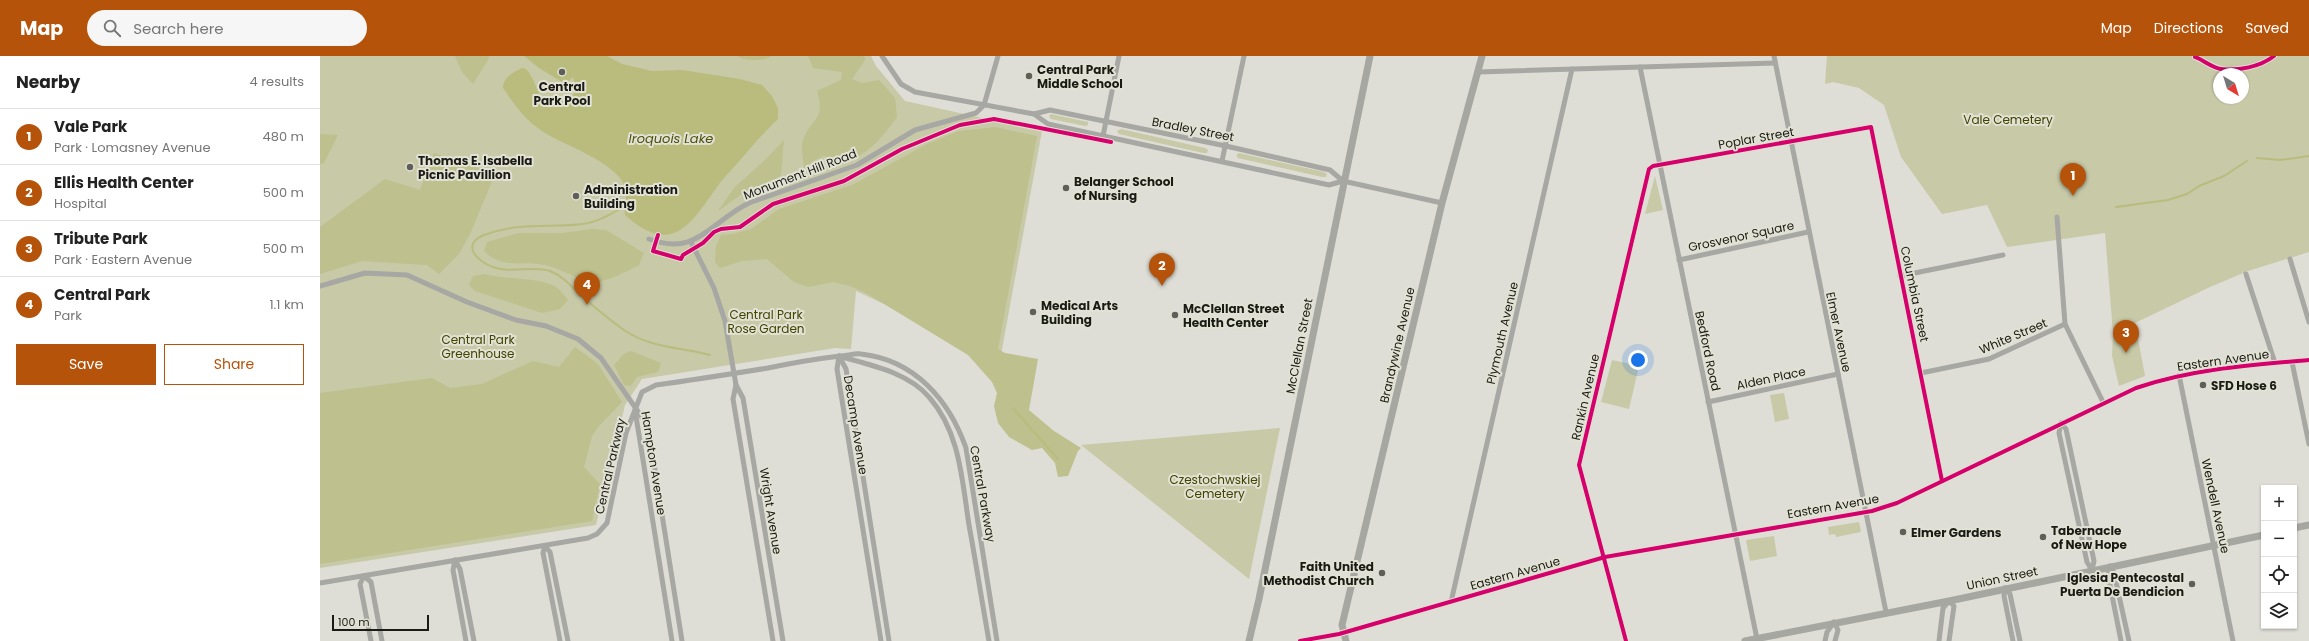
<!DOCTYPE html>
<meta charset="utf-8">
<style>
:root{--surface:#fff;--page:#f6f6f6;--text:#222;--muted:#767676;--line:#e0e0e0;--accent:#b45309}
body{margin:0;font-family:Poppins,sans-serif;background:var(--page);color:var(--text)}
.controls{position:absolute;right:12px;bottom:12px;display:grid;overflow:hidden;border-radius:0px;box-shadow:0 1px 3px #0004}
.controls button{width:36px;height:36px;display:grid;place-items:center;padding:0;border:0;border-bottom:1px solid var(--line);background:var(--surface);color:var(--text);font:20px sans-serif}
.compass{position:absolute;left:1893px;top:12px;width:36px;height:36px;border-radius:50%;background:var(--surface);box-shadow:0 1px 3px #0004;rotate:142deg}
.scale{position:absolute;left:12px;bottom:10px;width:97px;box-sizing:border-box;padding-left:4px;border:2px solid #1b1b16;border-top:0;font-size:11px;line-height:14px;white-space:nowrap;color:#1b1b16;-webkit-text-stroke:3px #e1e2d3;paint-order:stroke}
.you{position:absolute;left:1318px;top:304px;width:14px;height:14px;margin:-10px;border:3px solid #fff;border-radius:50%;background:#1a73e8;box-shadow:0 0 0 6px #1a73e833}
.badge{display:grid;place-items:center;width:26px;height:26px;border-radius:50%;background:var(--accent);color:#fff;font-size:13px;font-weight:700}
.pin{position:absolute;translate:-50% -33px;filter:drop-shadow(0 1px 2px #0008)}
.pin::after{content:'';position:absolute;top:21px;width:14px;height:12px;background:inherit;clip-path:polygon(0 0,100% 0,50% 100%)}
.list{margin:0;padding:0;list-style:none}
h2{display:flex;justify-content:space-between;align-items:center;height:52px;margin:0;padding:0 16px;font-size:17px}
h2 small{font-size:13px;font-weight:400;color:var(--muted)}
.list li{display:grid;grid-template-columns:26px 1fr auto;gap:12px;align-items:center;box-sizing:border-box;height:56px;padding:0 16px;border-top:1px solid var(--line)}
.list b{display:block;font-size:15px;white-space:nowrap}
.list p{margin:0;font-size:13px;white-space:nowrap;color:var(--muted)}
.list em{font-size:13px;font-style:normal;color:var(--muted)}
.actions{display:flex;gap:8px;padding:12px 16px}
.actions a{flex:1;padding:9px 0;border:1px solid var(--accent);border-radius:0px;text-align:center;font-size:14px;color:var(--accent)}
.actions .main{background:var(--accent);color:#fff}
.icon{flex:none;width:22px;height:22px;fill:none;stroke:currentColor;stroke-width:2;stroke-linecap:round;stroke-linejoin:round}
.map{position:relative;flex:none;width:1989px;height:585px;overflow:hidden}
header{display:flex;align-items:center;gap:24px;box-sizing:border-box;height:56px;padding:0 20px;background:var(--accent);color:#fff}
header strong{font-size:19px}
nav{display:flex;gap:22px;margin-inline-start:auto;font-size:14px}
.search{width:280px;height:36px;background:var(--page);display:flex;align-items:center;gap:10px;box-sizing:border-box;padding:0 14px;border-radius:22px;color:var(--muted);font-size:15px}
main{display:flex}
aside{flex:1;background:var(--surface)}
.map>svg:first-child{display:block}
.green{fill:#c7c9a7;fill-rule:evenodd}
.forest{fill:#bec08d}
.water{fill:#babc7e}
.lines{fill:none;stroke-linecap:round;stroke-linejoin:round}
.stream{stroke:#babc7e;stroke-width:2}
.street{stroke:#a7a7a3;stroke-width:5}
.secondary{stroke:#a6a7a1;stroke-width:7}
.cycleway-casing{stroke:#e1e2d3;stroke-width:6}
.cycleway{stroke:#d6006c;stroke-width:4}
.poi-dot{fill:#5f5f59;stroke:#e1e2d3;stroke-width:1.5}
.labels{text-anchor:middle;dominant-baseline:central;stroke-width:4;stroke-linejoin:round;paint-order:stroke}
.poi-label{font-size:12px;font-weight:bold;fill:#1b1b16;stroke:#e1e2d3;text-anchor:start}
.park-label{font-size:12px;fill:#434400;stroke:#e1e2d3}
.street-label{font-size:12px;fill:#1b1b16;stroke:#e1e2d3}
.water-label{font-size:13px;font-style:italic;fill:#4e500f;stroke:#e1e2d3}
</style>
<header>
<strong>Map</strong>
<div class="search"><svg class="icon" aria-label="search" viewBox="0 0 24 24"><circle cx="10" cy="10" r="6"/><path d="M15 15l6 6"/></svg>Search here</div>
<nav><a>Map</a><a>Directions</a><a>Saved</a></nav>
</header>
<main>
<aside>
<h2>Nearby<small>4 results</small></h2>
<ul class="list">
<li><span class="badge">1</span><div><b>Vale Park</b><p>Park · Lomasney Avenue</p></div><em>480 m</em></li>
<li><span class="badge">2</span><div><b>Ellis Health Center</b><p>Hospital</p></div><em>500 m</em></li>
<li><span class="badge">3</span><div><b>Tribute Park</b><p>Park · Eastern Avenue</p></div><em>500 m</em></li>
<li><span class="badge">4</span><div><b>Central Park</b><p>Park</p></div><em>1.1 km</em></li>
</ul>
<div class="actions"><a class="main">Save</a><a>Share</a></div>
</aside>
<div class="map">
<svg width="1989" height="585" viewBox="0 0 1989 585">
<rect width="100%" height="100%" fill="#deded6"/>
<g class="green">
<polygon points="0,0 551,0 556,10 585,45 722,75 676,326 648,296 596,263 536,235 531,293 515,292 322,323 305,349 276,469 0,512"/>
<path d="M1507 0H1989V196L1928 215 1890 231 1815 267 1825 320 1799 330 1792 300 1793 277 1785 177 1687 191 1667 149 1622 158 1581 101 1564 49 1539 32 1513 26 1505 28ZM1899 18H1923V42H1899Z"/>
<polygon points="731,58 768,66 768,69 765,70 731,63 729,60"/>
<polygon points="801,73 885,92 888,94 887,97 883,97 799,78 797,75"/>
<polygon points="919,97 1004,116 1007,118 1006,121 1002,121 918,102 916,99"/>
<polygon points="1335,120 1343,154 1325,158"/>
<polygon points="1292,304 1319,310 1309,353 1281,346"/>
<polygon points="1464,337 1469,363 1455,366 1450,339"/>
<polygon points="960,372 929,523 761,389"/>
<polygon points="1539,466 1541,476 1516,481 1515,478 1509,479 1508,471"/>
<polygon points="1454,480 1457,500 1430,505 1426,484"/>
</g>
<g class="forest">
<polygon points="135,0 169,0 168,4 153,28 142,16"/>
<path d="M417 0H451C443 6 425 5 417 0Z"/>
<path d="M488 0H544L545 4 532 23 542 27 559 24 575 42 577 61C564 79 547 102 522 105 517 106 509 102 504 100L493 105 484 113C484 105 480 91 483 84 492 61 506 64 497 35L521 24 522 16 493 12Z"/>
<polygon points="675,71 717,80 678,293 685,297 718,303 709,354 734,375 761,392 758,395 748,420 738,421 735,407 722,392 712,394 689,381 678,367 674,350 677,337 672,326 648,299 546,237 530,230 513,226 488,231 474,226 447,203 422,205 400,212 395,206 396,190 401,179 412,178 431,173 459,153 532,129 607,88 639,75"/>
<polygon points="0,78 18,79 4,107 0,108"/>
<polygon points="464,84 461,119 447,129 430,132 398,155 414,132 447,102"/>
<polygon points="114,97 175,118 150,178 139,198 119,218 107,209 42,205 0,218 0,171 65,123 100,134"/>
<path d="M272 173 286 174 324 197 319 209C309 214 287 226 276 226 257 225 242 212 224 209 200 204 184 214 164 195L167 186 199 177H242Z"/>
<path d="M165 218C186 224 213 221 232 229 238 231 244 239 248 244L240 253 222 257 155 235 149 229 153 220Z"/>
<polygon points="255,291 278,308 302,346 279,370 272,380 264,411 280,428 272,465 0,508 0,337 112,322 130,332 162,328 213,305 239,311"/>
<polygon points="311,295 341,307 338,316 317,321 311,330 304,329 294,309 304,298"/>
</g>
<path class="water" d="M204 0H287L302 8 332 15 362 14 420 23 442 29 452 40 458 52V63C443 77 429 94 415 110 409 117 402 123 397 131 370 169 352 201 305 159 304 149 308 141 305 131 297 106 243 89 222 75 205 64 194 48 183 32 183 21 194 16 202 12L206 13C215 22 216 38 226 45 234 51 251 44 255 36 257 31 254 26 253 21L249 25 244 23 242 26 219 12Z"/>
<g class="lines">
<g class="stream">
<polyline points="1937,102 1960,104 1989,100"/>
<path d="M304 150C292 158 278 166 263 168 228 172 198 166 164 179 140 189 158 206 173 211 191 218 212 209 230 215 243 220 252 231 261 240 275 251 289 264 304 274 330 292 360 291 390 299"/>
<polyline points="1796,151 1848,144 1867,138 1879,130 1904,120 1927,105"/>
<polyline points="693,352 738,403"/>
</g>
<g class="street">
<polyline points="562,0 581,28 595,36 714,58 728,68 1009,129 1023,125 1122,147"/>
<polyline points="1454,0 1566,556"/>
<polyline points="1320,11 1437,583"/>
<polyline points="1158,16 1455,7"/>
<polyline points="664,49 678,0"/>
<polyline points="714,58 730,54 906,90 1010,114 1023,125"/>
<polyline points="783,80 799,0"/>
<polyline points="902,105 924,0"/>
<polyline points="1737,161 1745,268 1783,346"/>
<path d="M329 183C377 201 390 166 429 147L537 109 595 74 656 57 664 49"/>
<polyline points="371,186 394,232 405,265 416,329 413,343 453,585"/>
<polyline points="1970,203 1989,266"/>
<polyline points="1359,204 1488,176"/>
<polyline points="1926,218 1955,307"/>
<polyline points="1580,220 1683,199"/>
<polyline points="0,230 45,217 87,219 147,246 196,264 226,270 258,283 281,302 328,370 362,585"/>
<polyline points="519,300 526,313 569,585"/>
<polyline points="519,300 517,313 561,585"/>
<path d="M522 301C551 309 589 317 609 341 640 376 642 424 649 469 656 507 662 546 669 585"/>
<polyline points="1972,306 1989,388"/>
<polyline points="1601,317 1669,303 1745,268"/>
<polyline points="1859,319 1913,585"/>
<polyline points="416,329 423,342 463,585"/>
<polyline points="1388,346 1518,318"/>
<polyline points="315,354 352,585"/>
<polyline points="1741,367 1746,373 1774,505 1772,514"/>
<polyline points="1741,367 1739,377 1767,506 1772,514"/>
<polyline points="225,490 230,496 248,585"/>
<polyline points="225,490 223,497 240,585"/>
<polyline points="135,504 140,513 154,585"/>
<polyline points="135,504 133,514 146,585"/>
<polyline points="1790,510 1794,517 1809,585"/>
<polyline points="1790,510 1788,519 1801,585"/>
<path d="M0 527 268 482 277 478 287 467 306 377 322 336 336 329C373 324 411 318 448 312 472 307 495 303 520 300 527 300 534 297 541 298 595 304 629 344 646 392L677 585"/>
<polyline points="1685,532 1690,538 1700,585"/>
<polyline points="1685,532 1684,540 1693,585"/>
<polyline points="1131,546 1252,13"/>
<polyline points="51,585 40,528 44,520 51,526 62,585"/>
<path d="M980 585 1019 578 1285 501 1552 455 1577 447 1816 332C1872 313 1931 309 1989 304"/>
<polyline points="1306,585 1259,409 1329,113 1333,110 1551,71 1622,425"/>
<polyline points="1505,585 1507,576 1514,566 1518,574 1515,585"/>
<polyline points="1619,585 1623,552 1629,545 1634,550 1629,585"/>
</g>
<g class="secondary">
<polyline points="1974,472 1989,469"/>
<polyline points="929,585 939,543 1050,0"/>
<polyline points="1026,585 1022,569 1122,147 1162,0"/>
<polyline points="1425,585 1629,545 1944,479"/>
</g>
<defs>
<g id="cycleway">
<path d="M1875 1C1883 4 1893 12 1901 13 1918 15 1940 11 1954 0"/>
<polyline points="338,179 333,195 361,203 363,199 383,187 394,176 401,173 420,171 453,148 524,125 582,93 640,69 674,63 791,86"/>
<path d="M980 585 1019 578 1285 501 1552 455 1577 447 1816 332C1872 313 1931 309 1989 304"/>
<polyline points="1306,585 1259,409 1329,113 1333,110 1551,71 1622,425"/>
</g>
</defs>
<use href="#cycleway" class="cycleway-casing"/>
<use href="#cycleway" class="cycleway"/>
</g>
<g class="poi-dot">
<circle cx="242" cy="16" r="4"/>
<circle cx="709" cy="20" r="4"/>
<circle cx="90" cy="111" r="4"/>
<circle cx="746" cy="132" r="4"/>
<circle cx="256" cy="140" r="4"/>
<circle cx="713" cy="256" r="4"/>
<circle cx="855" cy="259" r="4"/>
<circle cx="1883" cy="329" r="4"/>
<circle cx="1583" cy="476" r="4"/>
<circle cx="1723" cy="481" r="4"/>
<circle cx="1062" cy="517" r="4"/>
<circle cx="1872" cy="528" r="4"/>
</g>
<g class="labels">
<g class="poi-label">
<text x="717" y="13">Central Park<tspan x="717" dy="14">Middle School</tspan></text>
<text x="242" y="30" text-anchor="middle">Central<tspan x="242" dy="14">Park Pool</tspan></text>
<text x="98" y="104">Thomas E. Isabella<tspan x="98" dy="14">Picnic Pavillion</tspan></text>
<text x="754" y="125">Belanger School<tspan x="754" dy="14">of Nursing</tspan></text>
<text x="264" y="133">Administration<tspan x="264" dy="14">Building</tspan></text>
<text x="721" y="249">Medical Arts<tspan x="721" dy="14">Building</tspan></text>
<text x="863" y="252">McClellan Street<tspan x="863" dy="14">Health Center</tspan></text>
<text x="1891" y="329">SFD Hose 6</text>
<text x="1731" y="474">Tabernacle<tspan x="1731" dy="14">of New Hope</tspan></text>
<text x="1591" y="476">Elmer Gardens</text>
<text x="1054" y="510" text-anchor="end">Faith United<tspan x="1054" dy="14">Methodist Church</tspan></text>
<text x="1864" y="521" text-anchor="end">Iglesia Pentecostal<tspan x="1864" dy="14">Puerta De Bendicion</tspan></text>
</g>
<g class="park-label">
<text x="1688" y="63">Vale Cemetery</text>
<text x="446" y="258">Central Park<tspan x="446" dy="14">Rose Garden</tspan></text>
<text x="158" y="283">Central Park<tspan x="158" dy="14">Greenhouse</tspan></text>
<text x="895" y="423">Czestochwskiej<tspan x="895" dy="14">Cemetery</tspan></text>
</g>
<g class="street-label">
<text transform="translate(873 73) rotate(11)">Bradley Street</text>
<text transform="translate(1436 82) rotate(-10)">Poplar Street</text>
<text transform="translate(480 118) rotate(-21)">Monument Hill Road</text>
<text transform="translate(1421 180) rotate(-12)">Grosvenor Square</text>
<text transform="translate(1595 238) rotate(78)">Columbia Street</text>
<text transform="translate(1519 276) rotate(78)">Elmer Avenue</text>
<text transform="translate(1182 277) rotate(-77)">Plymouth Avenue</text>
<text transform="translate(1693 280) rotate(-23)">White Street</text>
<text transform="translate(1077 289) rotate(-77)">Brandywine Avenue</text>
<text transform="translate(979 290) rotate(-79)">McClellan Street</text>
<text transform="translate(1388 295) rotate(78)">Bedford Road</text>
<text transform="translate(1903 304) rotate(-8)">Eastern Avenue</text>
<text transform="translate(1451 322) rotate(-12)">Alden Place</text>
<text transform="translate(1265 341) rotate(-77)">Rankin Avenue</text>
<text transform="translate(536 369) rotate(81)">Decamp Avenue</text>
<text transform="translate(334 407) rotate(81)">Hampton Avenue</text>
<text transform="translate(290 410) rotate(-77)">Central Parkway</text>
<text transform="translate(663 438) rotate(80)">Central Parkway</text>
<text transform="translate(1513 450) rotate(-10)">Eastern Avenue</text>
<text transform="translate(1896 450) rotate(78)">Wendell Avenue</text>
<text transform="translate(451 455) rotate(81)">Wright Avenue</text>
<text transform="translate(1195 517) rotate(-16)">Eastern Avenue</text>
<text transform="translate(1682 522) rotate(-12)">Union Street</text>
</g>
<g class="water-label">
<text x="351" y="82">Iroquois Lake</text>
</g>
</g>
</svg>
<div class="controls">
<button>+</button>
<button>−</button>
<button><svg class="icon" aria-label="locate" viewBox="0 0 24 24"><circle cx="12" cy="12" r="6"/><path d="M12 2v4M12 18v4M2 12h4M18 12h4"/></svg></button>
<button><svg class="icon" aria-label="layers" viewBox="0 0 24 24"><path d="M12 4l9 5-9 5-9-5zM3 14l9 5 9-5"/></svg></button>
</div>
<svg class="compass" viewBox="-18 -18 36 36"><path d="M0-13l5 13h-10z" fill="#e53935"/><path d="M0 13l5-13h-10z" fill="#767676"/></svg>
<div class="scale">100 m</div>
<div class="you"></div>
<div class="pin badge" style="left:1753px;top:140px">1</div>
<div class="pin badge" style="left:842px;top:230px">2</div>
<div class="pin badge" style="left:1806px;top:297px">3</div>
<div class="pin badge" style="left:267px;top:249px">4</div>
</div>
</main>
